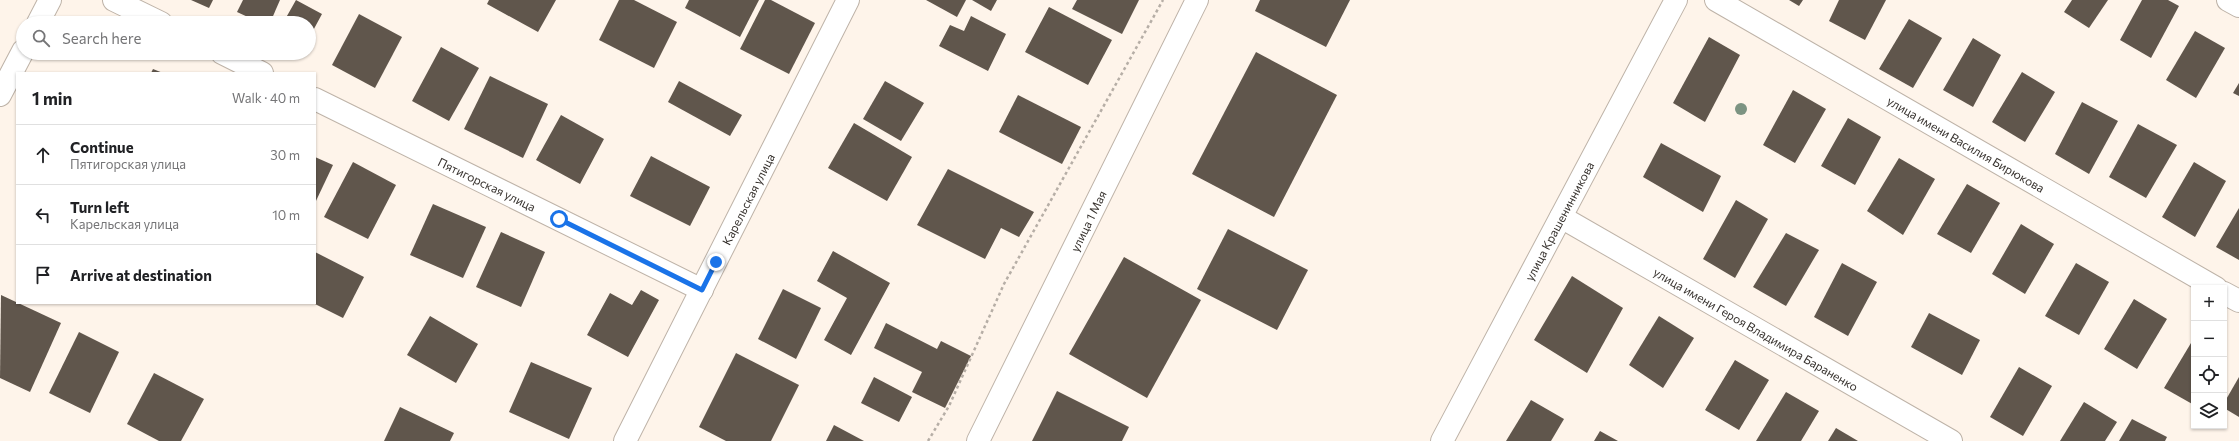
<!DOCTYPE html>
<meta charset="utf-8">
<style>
:root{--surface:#fff;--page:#f6f6f6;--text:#202124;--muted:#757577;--line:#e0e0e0}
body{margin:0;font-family:Commissioner,sans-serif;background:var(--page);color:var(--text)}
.controls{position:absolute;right:12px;bottom:12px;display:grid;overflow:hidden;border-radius:0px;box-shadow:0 1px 3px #0004}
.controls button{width:36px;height:36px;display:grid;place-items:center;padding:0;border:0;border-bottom:1px solid var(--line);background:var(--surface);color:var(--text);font:20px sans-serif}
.stop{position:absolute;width:12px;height:12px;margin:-9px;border:3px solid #1a73e8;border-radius:50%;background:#fff}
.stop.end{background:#1a73e8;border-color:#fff;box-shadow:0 1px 4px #0008}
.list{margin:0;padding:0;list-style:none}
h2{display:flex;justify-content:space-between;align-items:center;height:52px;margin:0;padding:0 16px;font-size:17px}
h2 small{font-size:13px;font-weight:400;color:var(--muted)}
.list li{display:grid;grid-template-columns:26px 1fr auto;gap:12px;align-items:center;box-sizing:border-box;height:60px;padding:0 16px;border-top:1px solid var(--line)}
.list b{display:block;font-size:15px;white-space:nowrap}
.list p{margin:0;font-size:13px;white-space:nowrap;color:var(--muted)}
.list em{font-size:13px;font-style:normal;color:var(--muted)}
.icon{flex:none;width:22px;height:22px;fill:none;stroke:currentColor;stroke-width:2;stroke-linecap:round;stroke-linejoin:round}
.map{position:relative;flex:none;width:2239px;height:441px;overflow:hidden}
.search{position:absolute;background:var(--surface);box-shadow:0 1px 3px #0004;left:16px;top:16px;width:300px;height:44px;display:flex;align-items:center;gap:10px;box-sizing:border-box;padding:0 14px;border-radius:22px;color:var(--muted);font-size:15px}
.panel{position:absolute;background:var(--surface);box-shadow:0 1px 3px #0004;left:16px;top:72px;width:300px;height:232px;border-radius:0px}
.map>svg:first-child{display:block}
.building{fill:#60564c}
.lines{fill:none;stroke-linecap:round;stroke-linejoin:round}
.minor-casing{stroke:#beb3a8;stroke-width:24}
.tertiary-casing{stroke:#beb3a8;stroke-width:24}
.path{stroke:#b6aea6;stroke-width:2.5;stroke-dasharray:3 3;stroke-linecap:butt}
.minor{stroke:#fff;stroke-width:22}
.tertiary{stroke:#fff;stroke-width:22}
.tree{fill:#7c9382}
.route{stroke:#1a73e8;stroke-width:5}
.labels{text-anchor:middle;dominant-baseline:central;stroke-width:4;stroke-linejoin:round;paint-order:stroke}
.street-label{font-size:12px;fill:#37322e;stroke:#fff}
</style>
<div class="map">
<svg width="2239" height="441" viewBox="0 0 2239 441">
<rect width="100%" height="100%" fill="#fef4ea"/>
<g class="building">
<polygon points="191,0 213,0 209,8"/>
<polygon points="243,0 280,0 270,23 261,23 237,12"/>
<polygon points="296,0 322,14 309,38 309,23 283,23"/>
<polygon points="489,0 556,0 538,32 487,4"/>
<polygon points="619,0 634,0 677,22 654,68 599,40"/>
<polygon points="689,0 759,0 740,37 685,8"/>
<polygon points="765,0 771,0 815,23 789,74 740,49"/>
<polygon points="926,0 966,0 957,17"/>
<polygon points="972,0 997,0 991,11"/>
<polygon points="1077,0 1139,0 1122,34 1072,9"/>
<polygon points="1260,0 1350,0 1326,47 1255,11"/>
<polygon points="1789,0 1803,0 1799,6"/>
<polygon points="1839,0 1886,0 1865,40 1829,21"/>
<polygon points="2072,0 2108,0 2089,28 2064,12"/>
<polygon points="2142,0 2168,0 2179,6 2151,58 2120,40"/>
<polygon points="1049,7 1112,40 1088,85 1025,52"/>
<polygon points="359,14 402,37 375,88 332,65"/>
<polygon points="971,16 1006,34 988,71 939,46 950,25 964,31"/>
<polygon points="1909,19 1942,38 1913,88 1879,69"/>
<polygon points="2195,31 2225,48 2196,98 2166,80"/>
<polygon points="1709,37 1740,55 1705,122 1673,103"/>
<polygon points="1973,38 2001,55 1973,107 1943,90"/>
<polygon points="441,47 479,68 449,121 412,101"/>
<polygon points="1256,52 1337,95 1274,217 1192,174"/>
<polygon points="153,69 163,73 151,73"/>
<polygon points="2022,72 2055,92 2025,142 1992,122"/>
<polygon points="490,76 548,104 523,158 464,129"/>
<polygon points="679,81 742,115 730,136 668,102"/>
<polygon points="885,81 924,103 901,141 863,119"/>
<polygon points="2239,83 2239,96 2233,93"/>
<polygon points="1793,90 1826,109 1795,163 1763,145"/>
<polygon points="1018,95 1081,127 1062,164 999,132"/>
<polygon points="2082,102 2118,121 2089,174 2055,154"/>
<polygon points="561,115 604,139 580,184 536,160"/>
<polygon points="1848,118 1881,137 1855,185 1821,166"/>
<polygon points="854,123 912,157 887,201 828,168"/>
<polygon points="2138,124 2177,145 2146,198 2109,177"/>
<polygon points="1661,143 1721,176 1703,212 1643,177"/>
<polygon points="651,156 710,187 690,226 630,196"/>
<polygon points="315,157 333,165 315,203"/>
<polygon points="1899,158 1935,179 1903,235 1867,211"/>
<polygon points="353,162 396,185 368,239 324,217"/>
<polygon points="2194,162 2226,181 2195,237 2162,217"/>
<polygon points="948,169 1034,212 1019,237 1001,228 985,259 917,225"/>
<polygon points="1967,184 2000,203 1971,253 1937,234"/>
<polygon points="1736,200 1768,219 1735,278 1703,259"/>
<polygon points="433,204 486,227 463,278 410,255"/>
<polygon points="2239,208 2239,260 2216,247"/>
<polygon points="2021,224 2054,244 2025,294 1992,274"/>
<polygon points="1228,229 1308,270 1277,330 1197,289"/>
<polygon points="501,232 545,252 521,307 476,287"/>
<polygon points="1786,233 1819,250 1786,306 1753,287"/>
<polygon points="833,251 890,283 851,355 824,340 847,298 817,281"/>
<polygon points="315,252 364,277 343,318 315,304"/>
<polygon points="1124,257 1201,300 1147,398 1069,354"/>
<polygon points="1842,263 1877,282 1848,336 1814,317"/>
<polygon points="2076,263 2109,282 2079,335 2045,316"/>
<polygon points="1572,276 1623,308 1587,373 1534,340"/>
<polygon points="783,289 821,308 796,359 758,339"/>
<polygon points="641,290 659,300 628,357 587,335 610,293 632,305"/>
<polygon points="1,295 61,323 30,392 0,378"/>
<polygon points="2134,299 2167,319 2137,369 2104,349"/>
<polygon points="1929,313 1980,340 1962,375 1911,347"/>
<polygon points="430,316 478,344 456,383 407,355"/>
<polygon points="1659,316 1694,338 1663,388 1629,365"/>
<polygon points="886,323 937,349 941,341 971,356 945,408 912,392 922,372 874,348"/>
<polygon points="79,332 119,352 90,413 49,393"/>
<polygon points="2194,338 2194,405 2164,388"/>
<polygon points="736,353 799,385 771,441 726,441 699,427"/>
<polygon points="1735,360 1769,380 1739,430 1705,410"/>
<polygon points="531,362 592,388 569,439 509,412"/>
<polygon points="2019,367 2052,386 2023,436 1990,417"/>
<polygon points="154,373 204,399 181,441 159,441 127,424"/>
<polygon points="874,377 912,397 899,422 861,403"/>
<polygon points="2239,377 2239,417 2224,408 2224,403"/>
<polygon points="1057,391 1129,427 1122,441 1032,441"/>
<polygon points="1786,392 1819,411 1801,441 1756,441"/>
<polygon points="1531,400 1564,419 1551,441 1506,441"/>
<polygon points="2084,402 2117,422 2105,441 2060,441"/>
<polygon points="400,407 454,433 450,441 384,441"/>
<polygon points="2132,419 2167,437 2165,441 2119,441"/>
<polygon points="834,425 864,441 826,441"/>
<polygon points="1836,428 1858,441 1828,441"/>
<polygon points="1600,431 1618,441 1594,441"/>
</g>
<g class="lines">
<defs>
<g id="minor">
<polyline points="114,0 161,23"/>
<polyline points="1716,0 2216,288"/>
<polyline points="2228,0 2239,6"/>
<polyline points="38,23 50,0"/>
<polyline points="222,53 262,73"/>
<polyline points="0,95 23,51"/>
<polyline points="315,99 702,290"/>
<polyline points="1561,217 1951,441"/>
<polyline points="2224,293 2239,301"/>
<polyline points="625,441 848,0"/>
<polyline points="1442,441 1676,0"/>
</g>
<polyline id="tertiary" points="978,441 1197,0"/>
</defs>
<use href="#minor" class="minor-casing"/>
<use href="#tertiary" class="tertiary-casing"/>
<polyline class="path" points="928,441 949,406 1004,284 1163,0"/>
<use href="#minor" class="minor"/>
<use href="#tertiary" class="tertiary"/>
</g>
<circle class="tree" cx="1741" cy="109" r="6"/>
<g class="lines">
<polyline class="route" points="559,219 702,290 716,262"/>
</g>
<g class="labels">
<g class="street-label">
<text transform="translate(1966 144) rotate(30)">улица имени Василия Бирюкова</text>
<text transform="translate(487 184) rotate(26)">Пятигорская улица</text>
<text transform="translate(748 199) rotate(-63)">Карельская улица</text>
<text transform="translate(1088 221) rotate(-64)">улица 1 Мая</text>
<text transform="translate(1559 221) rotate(-62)">улица Крашенинникова</text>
<text transform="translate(1756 329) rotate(30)">улица имени Героя Владимира Бараненко</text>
</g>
</g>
</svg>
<div class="controls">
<button>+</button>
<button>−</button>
<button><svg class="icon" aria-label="locate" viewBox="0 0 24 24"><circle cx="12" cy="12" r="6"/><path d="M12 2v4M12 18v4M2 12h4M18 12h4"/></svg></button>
<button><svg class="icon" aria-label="layers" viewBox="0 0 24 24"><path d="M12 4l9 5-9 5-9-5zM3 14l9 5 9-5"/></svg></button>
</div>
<div class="stop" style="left:559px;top:219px"></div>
<div class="stop end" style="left:716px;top:262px"></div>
<div class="search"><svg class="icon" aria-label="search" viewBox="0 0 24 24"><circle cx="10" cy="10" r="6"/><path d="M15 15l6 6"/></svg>Search here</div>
<section class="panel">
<h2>1 min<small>Walk · 40 m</small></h2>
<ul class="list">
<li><svg class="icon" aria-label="ahead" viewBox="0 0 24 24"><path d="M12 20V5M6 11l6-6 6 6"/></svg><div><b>Continue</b><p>Пятигорская улица</p></div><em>30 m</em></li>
<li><svg class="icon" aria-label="left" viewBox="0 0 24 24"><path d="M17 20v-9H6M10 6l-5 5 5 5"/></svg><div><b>Turn left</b><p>Карельская улица</p></div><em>10 m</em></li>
<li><svg class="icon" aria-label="arrive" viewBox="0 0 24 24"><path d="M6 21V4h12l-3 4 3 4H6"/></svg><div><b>Arrive at destination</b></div></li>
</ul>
</section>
</div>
